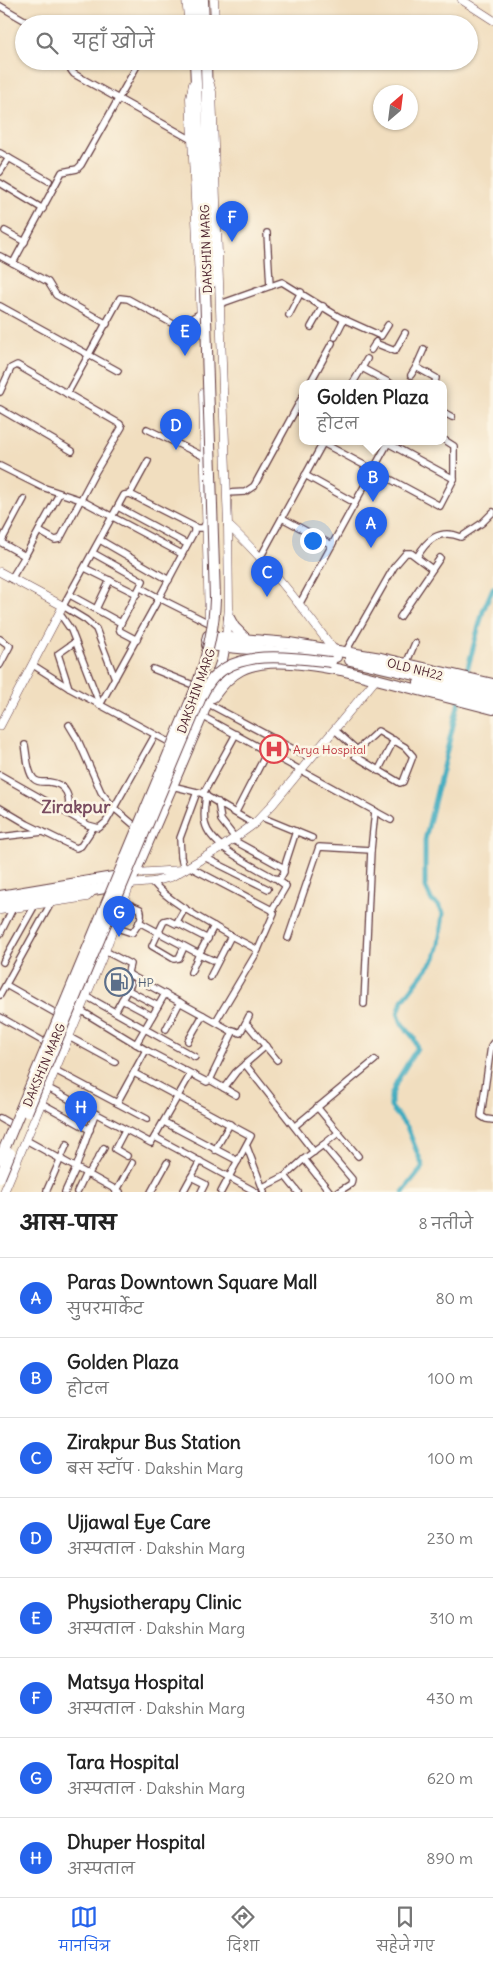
<!DOCTYPE html>
<html lang="hi">
<meta charset="utf-8">
<style>
:root{--surface:#fff;--page:#f6f6f6;--text:#222;--muted:#767676;--line:#e0e0e0;--accent:#2563eb}
body{margin:0;font-family:Delius,"Playpen Sans Deva",sans-serif;background:var(--page);color:var(--text)}
.compass{position:absolute;left:373px;top:85px;width:45px;height:45px;border-radius:50%;background:var(--surface);box-shadow:0 1px 4px #0004;rotate:28deg}
.you{position:absolute;left:312px;top:540px;width:18px;height:18px;margin:-12px;border:4px solid #fff;border-radius:50%;background:#1a73e8;box-shadow:0 0 0 8px #1a73e833}
.badge{display:grid;place-items:center;width:32px;height:32px;border-radius:50%;background:var(--accent);color:#fff;font-size:16px;font-weight:700}
.pin{position:absolute;translate:-50% -41px;filter:drop-shadow(0 1px 2px #0008)}
.pin::after{content:'';position:absolute;top:26px;width:18px;height:15px;background:inherit;clip-path:polygon(0 0,100% 0,50% 100%)}
.popup{position:absolute;left:299px;top:380px;width:148px;height:65px;box-sizing:border-box;display:grid;place-content:center;border-radius:10px;background:var(--surface);filter:drop-shadow(0 1px 4px #0005);font-size:16px;white-space:nowrap;color:var(--muted)}
.popup b{font-size:19px;color:var(--text)}
.popup::after{content:'';position:absolute;left:50%;top:100%;margin-left:-10px;border:10px solid transparent;border-top-color:var(--surface)}
.list{margin:0;padding:0;list-style:none}
h2{display:flex;justify-content:space-between;align-items:center;height:65px;margin:0;padding:0 20px;font-size:21px}
h2 small{font-size:16px;font-weight:400;color:var(--muted)}
.list li{display:grid;grid-template-columns:32px 1fr auto;gap:15px;align-items:center;box-sizing:border-box;height:80px;padding:0 20px;border-top:1px solid var(--line)}
.list b{display:block;font-size:19px;white-space:nowrap}
.list p{margin:0;font-size:16px;white-space:nowrap;color:var(--muted)}
.list em{font-size:16px;font-style:normal;color:var(--muted)}
.icon{flex:none;width:28px;height:28px;fill:none;stroke:currentColor;stroke-width:2;stroke-linecap:round;stroke-linejoin:round}
.map{position:relative;flex:none;width:493px;height:1192px;overflow:hidden}
.search{position:absolute;background:var(--surface);box-shadow:0 1px 4px #0004;left:15px;right:15px;top:15px;height:55px;display:flex;align-items:center;gap:12px;box-sizing:border-box;padding:0 18px;border-radius:28px;color:var(--muted);font-size:19px}
.sheet{height:705px;background:var(--surface)}
nav{display:flex;justify-content:space-around;align-items:center;box-sizing:border-box;height:70px;border-top:1px solid var(--line);background:var(--surface);font-size:14px;color:var(--muted)}
nav a{display:grid;justify-items:center;gap:2px}
nav .on{color:var(--accent)}
.map>svg:first-child{display:block}
.lines{fill:none;stroke-linecap:round;stroke-linejoin:round}
.canal{stroke:#40abbf;stroke-width:5}
.street-casing{stroke:#633c41;stroke-width:8}
.secondary-casing{stroke:#633c41;stroke-width:9}
.highway-casing{stroke:#633c41;stroke-width:12}
.street{stroke:#fff;stroke-width:5.5}
.secondary{stroke:#fff;stroke-width:8}
.highway{stroke:#fff;stroke-width:10}
.highway-bridge-casing{stroke:#633c41;stroke-width:12;stroke-linecap:butt}
.highway-bridge{stroke:#fff;stroke-width:10}
.labels{text-anchor:middle;dominant-baseline:central;stroke-width:5;stroke-linejoin:round;paint-order:stroke}
.street-label{font-size:12px;fill:#4a1f2b;stroke:#fcf5e5}
.health-label{font-size:12px;fill:#be3a42;stroke:#fcf5e5;text-anchor:start}
.service-label{font-size:12px;fill:#4e5e75;stroke:#fcf5e5;text-anchor:start}
.district-label{font-size:18px;font-weight:bold;fill:#794c60;stroke:#fcf5e5}
</style>
<div class="map">
<svg width="493" height="1192" viewBox="0 0 493 1192">
<rect width="100%" height="100%" fill="#fcf5e5"/>
<filter id="ink" filterUnits="userSpaceOnUse"><feTurbulence type="fractalNoise" baseFrequency=".02" numOctaves="2"/><feDisplacementMap in="SourceGraphic" scale="10" xChannelSelector="R" yChannelSelector="G"/><feConvolveMatrix kernelMatrix="1 2 1 2 8 2 1 2 1" color-interpolation-filters="sRGB"/></filter>
<filter id="wash" filterUnits="userSpaceOnUse"><feTurbulence type="fractalNoise" baseFrequency=".0096" numOctaves="4" result="noise"/><feDisplacementMap in="SourceGraphic" scale="20" xChannelSelector="R" yChannelSelector="G"/><feGaussianBlur stdDeviation="1.12" result="paint"/><feColorMatrix in="noise" values="0 0 0 0 0 0 0 0 0 0 0 0 0 0 0 0 0 1.4 0 .05"/><feComposite in="paint" operator="in"/></filter>
<g filter="url(#wash)">
<rect width="100%" height="100%" fill="#f1debf"/>
<g class="lines">
<g class="canal">
<polyline points="465,678 483,611 493,588"/>
<polyline points="403,1192 423,1167 407,1127 391,1107 391,1096 397,1081 417,1048 414,1038 402,1024 398,1013 402,1001 435,958 439,944 443,913 439,906 432,901 425,886 425,840 459,701"/>
</g>
</g>
</g>
<g filter="url(#ink)">
<g class="lines">
<defs>
<g id="street">
<polyline points="0,6 31,24"/>
<polyline points="75,61 71,70 74,74 192,140"/>
<polyline points="0,153 49,181"/>
<polyline points="0,172 9,158"/>
<polyline points="0,183 43,209"/>
<polyline points="5,231 25,242"/>
<polyline points="267,233 270,286"/>
<polyline points="0,256 48,282 56,295 107,324"/>
<polyline points="13,263 62,172 77,169 81,165 138,64"/>
<polyline points="220,304 282,282 339,317 381,336 388,325"/>
<polyline points="0,306 118,371"/>
<polyline points="289,315 301,292"/>
<polyline points="311,327 323,306"/>
<polyline points="335,337 344,319"/>
<polyline points="375,343 395,351 405,333"/>
<polyline points="424,349 416,367 436,378 435,383"/>
<polyline points="371,350 376,342"/>
<polyline points="362,368 390,383"/>
<polyline points="411,375 416,367"/>
<polyline points="310,383 332,343"/>
<polyline points="353,383 367,359"/>
<polyline points="0,392 11,368 17,365 120,424 122,427 96,471 60,539 55,540 39,531"/>
<polyline points="67,394 120,298 128,299 175,325 180,325 201,313"/>
<polyline points="0,409 72,451"/>
<polyline points="443,412 452,417"/>
<polyline points="147,429 205,457"/>
<polyline points="384,441 454,479"/>
<polyline points="323,443 440,506 454,479 454,446 443,439"/>
<polyline points="0,466 42,487 81,500 182,554"/>
<polyline points="305,475 355,503"/>
<polyline points="227,493 245,492 254,486 303,396"/>
<polyline points="130,494 148,461"/>
<polyline points="118,507 187,544"/>
<polyline points="282,518 332,545"/>
<polyline points="100,540 169,580"/>
<polyline points="0,542 25,556 11,579"/>
<polyline points="1,542 24,499"/>
<polyline points="93,553 143,581 121,623"/>
<polyline points="25,556 59,494"/>
<path d="M417 557C427 540 439 528 461 537L482 523 493 512"/>
<polyline points="260,558 324,441"/>
<polyline points="85,568 137,594"/>
<polyline points="141,588 159,598 194,532 194,527"/>
<polyline points="70,595 121,623 119,628 120,631 137,640"/>
<polyline points="299,605 389,441"/>
<polyline points="96,609 110,580"/>
<polyline points="60,614 71,630 100,705"/>
<polyline points="400,617 440,558"/>
<polyline points="0,639 10,646 0,665"/>
<polyline points="345,653 394,567 406,553 411,553 432,569"/>
<polyline points="406,664 415,643"/>
<polyline points="33,665 69,688 169,742"/>
<polyline points="153,669 193,685"/>
<polyline points="115,678 96,629 86,620 63,606 124,495 130,494 197,528 203,528 206,523"/>
<polyline points="69,688 58,654 75,642"/>
<polyline points="207,703 310,758"/>
<polyline points="100,705 159,598 209,623"/>
<polyline points="202,716 391,820"/>
<polyline points="69,725 78,740 101,792 114,808 134,825"/>
<polyline points="335,730 357,750 355,756 400,783 403,782 413,756 405,747 378,731 357,750"/>
<path d="M25 745C27 754 27 772 34 779 38 783 44 782 49 782 67 784 71 797 68 813"/>
<polyline points="378,771 394,740"/>
<polyline points="0,775 88,825 99,828 106,822 155,735"/>
<polyline points="172,786 201,793 254,824"/>
<polyline points="203,794 236,734"/>
<path d="M206 795C205 804 203 814 205 823 210 847 254 866 274 878L280 879 284 872V868L233 840"/>
<polyline points="218,802 221,820 235,838"/>
<polyline points="0,808 27,824 76,848 81,846 93,828"/>
<polyline points="236,812 267,752"/>
<polyline points="261,817 312,838"/>
<polyline points="0,837 43,832"/>
<polyline points="206,858 268,889"/>
<polyline points="190,867 272,910 274,913 257,952 216,1021"/>
<polyline points="284,868 296,831"/>
<polyline points="184,870 181,857 180,838 197,792"/>
<path d="M153 882C168 902 209 923 231 936L210 977"/>
<polyline points="272,910 286,886 278,880"/>
<polyline points="139,922 199,954 214,926"/>
<polyline points="177,923 208,939"/>
<path d="M114 927 132 933C137 927 144 917 140 909L124 902"/>
<polyline points="0,934 13,908"/>
<polyline points="231,936 258,950"/>
<polyline points="288,938 319,847 371,850"/>
<polyline points="184,947 179,958 174,959 152,946 164,921 168,920 176,924 185,908"/>
<polyline points="105,951 130,964 128,972 130,975 203,1015 188,1041"/>
<polyline points="3,962 35,905"/>
<polyline points="191,972 199,954 217,962"/>
<polyline points="6,985 59,1015"/>
<polyline points="128,990 158,1006"/>
<polyline points="0,995 51,903"/>
<polyline points="86,996 195,1057"/>
<polyline points="122,1000 152,1016"/>
<polyline points="364,1004 371,850 375,811"/>
<polyline points="80,1010 146,1050 207,1082 210,1080 233,1032 203,1015"/>
<polyline points="115,1012 131,984"/>
<polyline points="0,1017 46,1043"/>
<polyline points="245,1024 249,1016"/>
<polyline points="166,1029 180,1002"/>
<polyline points="233,1030 240,1033 245,1024 248,1025 277,1060"/>
<polyline points="69,1037 115,1062"/>
<polyline points="493,1043 491,1046 481,1116 486,1119 493,1120"/>
<polyline points="136,1044 165,994"/>
<polyline points="245,1064 314,1152"/>
<polyline points="55,1070 147,1119"/>
<polyline points="134,1073 251,1136 221,1192"/>
<polyline points="210,1080 236,1095"/>
<polyline points="48,1088 151,1143 190,1075"/>
<polyline points="224,1088 236,1072 266,1046"/>
<polyline points="41,1103 90,1130"/>
<polyline points="117,1103 146,1050"/>
<polyline points="317,1107 358,1156"/>
<polyline points="0,1118 12,1125"/>
<polyline points="164,1122 238,1161"/>
<polyline points="295,1126 375,1060"/>
<polyline points="125,1130 115,1149 127,1156"/>
<polyline points="155,1137 256,1192"/>
<polyline points="26,1140 120,1192"/>
<polyline points="323,1145 338,1133"/>
<polyline points="247,1147 264,1192"/>
<polyline points="215,1150 230,1124"/>
<polyline points="304,1159 323,1145 352,1179 351,1184 338,1192"/>
<polyline points="88,1175 104,1148"/>
<polyline points="285,1176 298,1192"/>
<polyline points="191,1177 205,1184 201,1192"/>
<polyline points="263,1187 285,1176 304,1159 330,1192"/>
<polyline points="47,1190 67,1144"/>
<polyline points="65,1192 76,1168 95,1114"/>
<polyline points="77,1192 86,1173"/>
<polyline points="116,1192 132,1163"/>
<polyline points="151,1192 167,1163"/>
<polyline points="183,1192 200,1161"/>
</g>
<g id="secondary">
<polyline points="186,0 189,24"/>
<polyline points="214,0 215,24"/>
<polyline points="462,0 493,20"/>
<polyline points="209,81 212,92 228,525 229,608 226,638"/>
<polyline points="193,84 190,98 201,319"/>
<polyline points="203,393 209,621"/>
<path d="M228 525C268 562 301 606 334 650"/>
<polyline points="0,572 63,606 0,726"/>
<polyline points="135,873 182,870"/>
<polyline points="0,910 87,897 94,890"/>
<polyline points="4,1192 105,951 130,884 153,882 171,877 222,847 254,824 273,804 377,678"/>
</g>
<g id="highway">
<polyline points="194,0 194,24"/>
<polyline points="203,0 204,24"/>
<polyline points="195,61 205,288"/>
<polyline points="206,61 211,283"/>
<polyline points="229,618 234,627 247,640"/>
<polyline points="207,640 208,636 289,643 381,658 493,684"/>
<polyline points="207,645 336,657"/>
<polyline points="350,660 493,693"/>
<polyline points="419,683 493,701"/>
<path d="M213 697C221 686 229 676 241 670 268 656 312 665 341 670L493 709"/>
<polyline points="0,896 125,875"/>
<polyline points="0,905 130,884 202,716 222,660 226,638"/>
</g>
</defs>
<use href="#street" class="street-casing"/>
<use href="#secondary" class="secondary-casing"/>
<use href="#highway" class="highway-casing"/>
<use href="#street" class="street"/>
<use href="#secondary" class="secondary"/>
<use href="#highway" class="highway"/>
<defs>
<g id="highway-bridge">
<path d="M27 1112 201 697C204 691 208 683 213 678 240 648 296 658 331 662"/>
<path d="M0 1159 196 688C207 658 214 631 215 599L205 288"/>
<polyline points="0,1177 10,1153"/>
</g>
</defs>
<use href="#highway-bridge" class="highway-bridge-casing"/>
<use href="#highway-bridge" class="highway-bridge"/>
</g>
</g>
<defs>
<symbol id="hospital-ring" viewBox="-11 -11 22 22"><circle r="9.5" fill="#fcf5e5" stroke="#e0444e" stroke-width="1.5"/><path d="M-5-5h3v3.5h4V-5h3V5h-3V1.5h-4V5h-3Z" fill="#e0444e"/></symbol>
<symbol id="fuel-ring" viewBox="-11 -11 22 22"><circle r="9.5" fill="#fcf5e5" stroke="#5c6f8a" stroke-width="1.5"/><path d="M-5.5-6h7V0h2V4h1.3V-2.5L3-4.5l.8-.8L6-3V5H2.5V1h-1V6h-7ZM-4.2-4.7v3.2H.2V-4.7Z" fill="#5c6f8a"/></symbol>
</defs>
<g fill-rule="evenodd">
<use href="#hospital-ring" x="258" y="733" width="32" height="32"/>
<use href="#fuel-ring" x="103" y="966" width="32" height="32"/>
</g>
<g class="labels">
<g class="street-label">
<text transform="translate(206 249) rotate(-92)">DAKSHIN MARG</text>
<text transform="translate(415 669) rotate(14)">OLD NH22</text>
<text transform="translate(196 691) rotate(-70)">DAKSHIN MARG</text>
<text transform="translate(44 1065) rotate(-67)">DAKSHIN MARG</text>
</g>
<g class="health-label">
<text x="293" y="749">Arya Hospital</text>
</g>
<g class="service-label">
<text x="138" y="982">HP</text>
</g>
<g class="district-label">
<text x="76" y="806">Zirakpur</text>
</g>
</g>
</svg>
<svg class="compass" viewBox="-18 -18 36 36"><path d="M0-13l5 13h-10z" fill="#e53935"/><path d="M0 13l5-13h-10z" fill="#767676"/></svg>
<div class="you"></div>
<div class="pin badge" style="left:371px;top:548px">A</div>
<div class="pin badge" style="left:373px;top:502px">B</div>
<div class="popup"><b>Golden Plaza</b>होटल</div>
<div class="pin badge" style="left:267px;top:597px">C</div>
<div class="pin badge" style="left:176px;top:450px">D</div>
<div class="pin badge" style="left:185px;top:356px">E</div>
<div class="pin badge" style="left:232px;top:242px">F</div>
<div class="pin badge" style="left:119px;top:937px">G</div>
<div class="pin badge" style="left:81px;top:1132px">H</div>
<div class="search"><svg class="icon" aria-label="search" viewBox="0 0 24 24"><circle cx="10" cy="10" r="6"/><path d="M15 15l6 6"/></svg>यहाँ खोजें</div>
</div>
<section class="sheet">
<h2>आस-पास<small>8 नतीजे</small></h2>
<ul class="list">
<li><span class="badge">A</span><div><b>Paras Downtown Square Mall</b><p>सुपरमार्केट</p></div><em>80 m</em></li>
<li><span class="badge">B</span><div><b>Golden Plaza</b><p>होटल</p></div><em>100 m</em></li>
<li><span class="badge">C</span><div><b>Zirakpur Bus Station</b><p>बस स्टॉप · Dakshin Marg</p></div><em>100 m</em></li>
<li><span class="badge">D</span><div><b>Ujjawal Eye Care</b><p>अस्पताल · Dakshin Marg</p></div><em>230 m</em></li>
<li><span class="badge">E</span><div><b>Physiotherapy Clinic</b><p>अस्पताल · Dakshin Marg</p></div><em>310 m</em></li>
<li><span class="badge">F</span><div><b>Matsya Hospital</b><p>अस्पताल · Dakshin Marg</p></div><em>430 m</em></li>
<li><span class="badge">G</span><div><b>Tara Hospital</b><p>अस्पताल · Dakshin Marg</p></div><em>620 m</em></li>
<li><span class="badge">H</span><div><b>Dhuper Hospital</b><p>अस्पताल</p></div><em>890 m</em></li>
</ul>
</section>
<nav>
<a class="on"><svg class="icon" aria-label="map" viewBox="0 0 24 24"><path d="M3 6l6-2 6 2 6-2v14l-6 2-6-2-6 2zM9 4v14M15 6v14"/></svg>मानचित्र</a>
<a><svg class="icon" aria-label="directions" viewBox="0 0 24 24"><path d="M12 3l9 9-9 9-9-9zM9 14v-3h6M13 9l2 2-2 2"/></svg>दिशा</a>
<a><svg class="icon" aria-label="saved" viewBox="0 0 24 24"><path d="M7 4h10v16l-5-4-5 4z"/></svg>सहेजे गए</a>
</nav>
